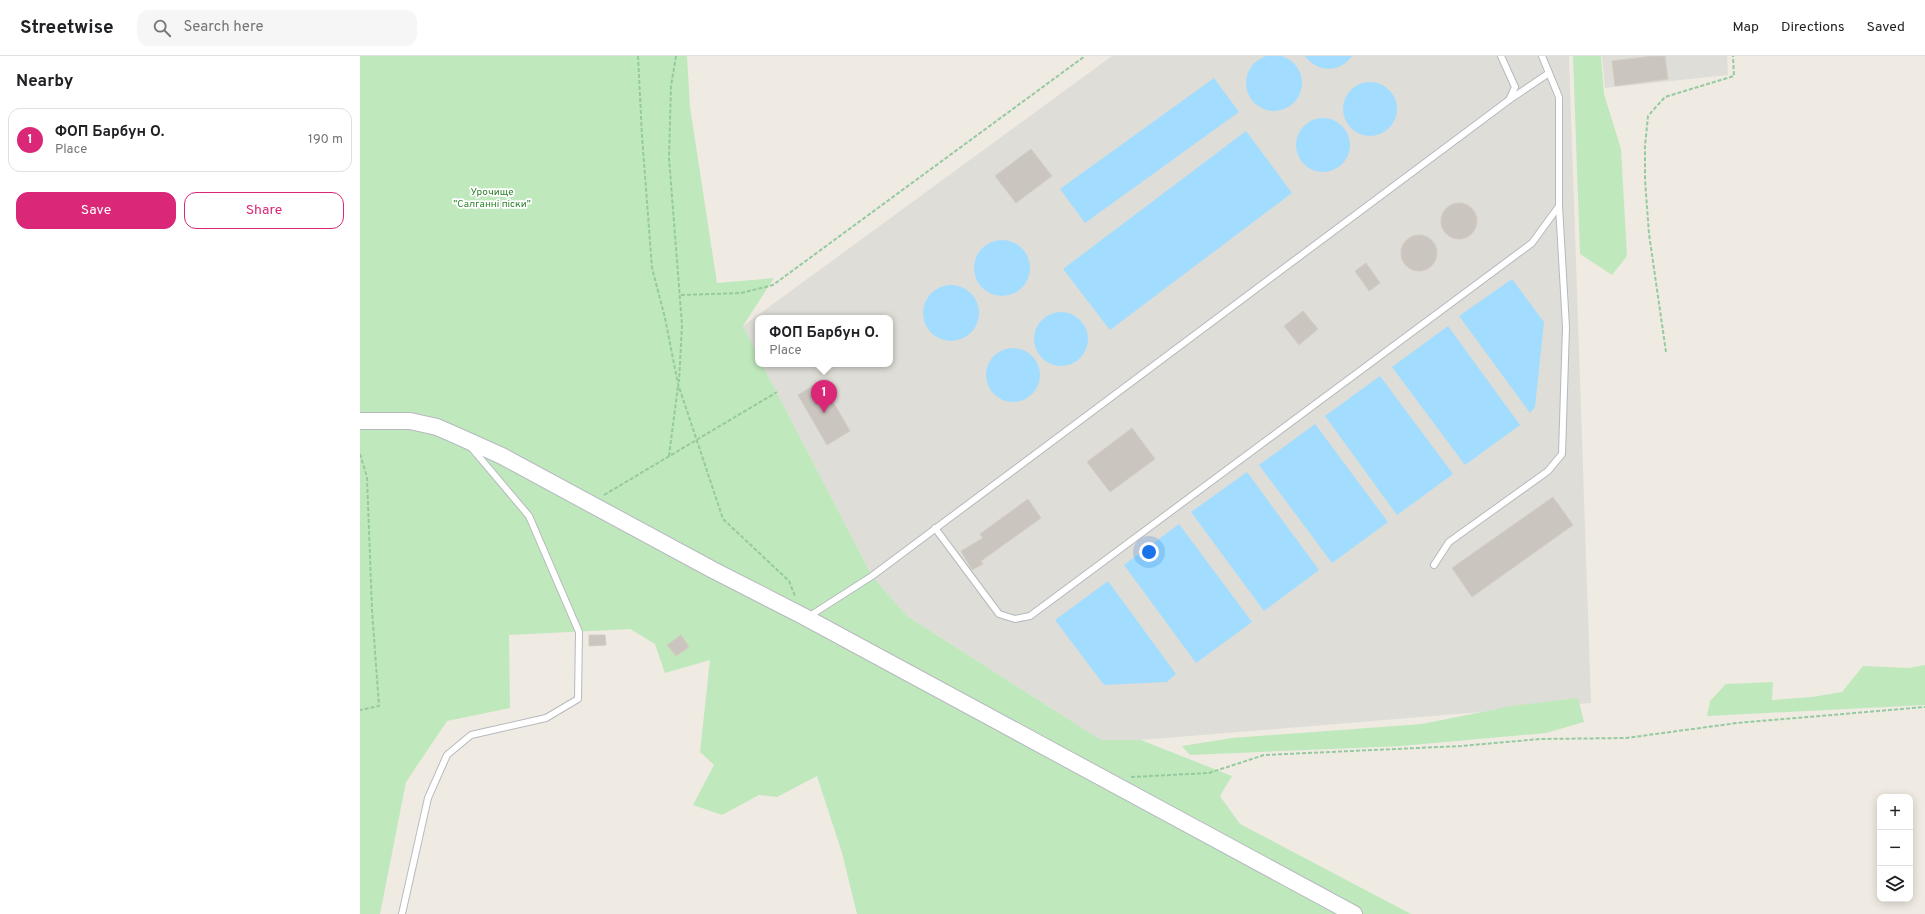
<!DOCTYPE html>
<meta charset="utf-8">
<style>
:root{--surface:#fff;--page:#f6f6f6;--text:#202124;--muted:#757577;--line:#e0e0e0;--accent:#db2777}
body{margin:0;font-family:Overpass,sans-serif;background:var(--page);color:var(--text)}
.controls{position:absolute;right:12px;bottom:12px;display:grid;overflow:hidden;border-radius:8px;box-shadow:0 2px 10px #0003}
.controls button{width:36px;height:36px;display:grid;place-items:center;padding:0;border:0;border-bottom:1px solid var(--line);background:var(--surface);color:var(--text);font:20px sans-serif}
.you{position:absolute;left:789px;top:496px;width:14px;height:14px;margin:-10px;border:3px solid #fff;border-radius:50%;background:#1a73e8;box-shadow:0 0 0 6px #1a73e833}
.badge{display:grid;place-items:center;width:26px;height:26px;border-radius:50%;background:var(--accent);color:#fff;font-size:13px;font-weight:700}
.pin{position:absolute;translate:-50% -33px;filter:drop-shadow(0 1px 2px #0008)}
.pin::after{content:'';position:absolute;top:21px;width:14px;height:12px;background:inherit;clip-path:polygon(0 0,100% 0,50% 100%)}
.popup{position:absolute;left:395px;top:259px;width:138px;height:52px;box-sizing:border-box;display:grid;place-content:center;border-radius:8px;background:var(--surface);filter:drop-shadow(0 1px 3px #0005);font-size:13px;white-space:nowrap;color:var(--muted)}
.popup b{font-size:15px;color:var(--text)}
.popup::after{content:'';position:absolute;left:50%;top:100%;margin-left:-8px;border:8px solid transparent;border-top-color:var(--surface)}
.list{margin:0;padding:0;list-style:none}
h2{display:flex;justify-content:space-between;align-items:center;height:52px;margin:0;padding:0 16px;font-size:17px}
h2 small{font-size:13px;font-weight:400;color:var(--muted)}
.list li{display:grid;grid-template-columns:26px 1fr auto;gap:12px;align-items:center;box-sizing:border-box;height:64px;margin:0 8px 8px;padding:0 8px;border:1px solid var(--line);border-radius:12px}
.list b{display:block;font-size:15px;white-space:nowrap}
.list p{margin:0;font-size:13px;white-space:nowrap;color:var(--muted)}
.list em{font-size:13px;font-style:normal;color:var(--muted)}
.actions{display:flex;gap:8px;padding:12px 16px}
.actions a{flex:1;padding:9px 0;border:1px solid var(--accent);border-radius:12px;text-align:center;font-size:14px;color:var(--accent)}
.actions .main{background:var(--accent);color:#fff}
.icon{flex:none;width:22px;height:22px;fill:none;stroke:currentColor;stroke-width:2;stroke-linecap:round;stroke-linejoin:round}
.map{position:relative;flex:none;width:1565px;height:858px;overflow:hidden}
header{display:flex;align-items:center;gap:24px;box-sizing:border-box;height:56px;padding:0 20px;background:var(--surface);border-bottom:1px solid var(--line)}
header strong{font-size:19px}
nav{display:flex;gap:22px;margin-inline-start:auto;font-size:14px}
.search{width:280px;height:36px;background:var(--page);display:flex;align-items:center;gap:10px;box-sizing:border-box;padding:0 14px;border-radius:12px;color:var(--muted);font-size:15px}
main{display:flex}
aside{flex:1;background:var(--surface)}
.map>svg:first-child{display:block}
.industrial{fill:#dfddd7}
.green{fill:#c0e8bd}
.water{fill:#a2ddff}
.building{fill:#cac5bf;stroke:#d4ccc0}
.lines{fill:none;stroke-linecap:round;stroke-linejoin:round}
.service-casing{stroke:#b5b9be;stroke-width:8}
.tertiary-casing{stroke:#b5b9be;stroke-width:18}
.path{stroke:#95caa0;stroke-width:2;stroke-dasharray:4 2;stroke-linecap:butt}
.service{stroke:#fff;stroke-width:6}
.tertiary{stroke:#fff;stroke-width:16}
.labels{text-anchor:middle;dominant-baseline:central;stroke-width:3.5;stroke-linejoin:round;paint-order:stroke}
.park-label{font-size:10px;fill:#2f822d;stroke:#fff}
</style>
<header>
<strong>Streetwise</strong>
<div class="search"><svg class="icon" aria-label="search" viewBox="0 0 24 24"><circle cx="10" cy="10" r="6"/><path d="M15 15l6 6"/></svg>Search here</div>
<nav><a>Map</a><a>Directions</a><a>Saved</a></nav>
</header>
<main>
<aside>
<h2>Nearby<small></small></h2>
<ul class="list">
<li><span class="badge">1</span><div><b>ФОП Барбун О.</b><p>Place</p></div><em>190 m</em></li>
</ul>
<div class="actions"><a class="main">Save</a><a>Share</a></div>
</aside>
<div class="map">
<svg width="1565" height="858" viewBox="0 0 1565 858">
<rect width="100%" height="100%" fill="#efebe2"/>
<g class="industrial">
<polygon points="752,0 1209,0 1231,647 781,684 741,684 547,560 512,520 402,308 530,308 530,262 398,262 398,299 383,270"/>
<polygon points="1242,0 1367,0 1368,19 1245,32"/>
</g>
<g class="green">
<polygon points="0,0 327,0 330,51 357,227 414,222 383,270 398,299 398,308 402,308 512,520 547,560 741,684 781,684 872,720 860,740 880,768 1051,858 497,858 482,797 457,720 417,741 399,739 362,759 333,749 354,709 340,696 350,604 305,617 295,588 270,573 149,579 150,652 87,665 46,726 20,858 0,858"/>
<polygon points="1213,0 1241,0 1244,38 1261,93 1267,200 1252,219 1220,198"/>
<polygon points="1565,609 1565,649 1347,660 1350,645 1366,628 1413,626 1412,644 1452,641 1482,636 1503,610 1549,612"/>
<polygon points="1218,642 1224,666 1186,677 1041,690 830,699 822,690 872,682 1062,668 1152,650"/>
</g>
<g class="water">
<circle cx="914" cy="27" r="28"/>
<path d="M945 0H992C980 17 957 17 945 0Z"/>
<polygon points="854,22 879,56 725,167 700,133"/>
<circle cx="1010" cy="53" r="27"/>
<circle cx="963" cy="89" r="27"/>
<polygon points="886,75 932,137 750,274 703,213"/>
<circle cx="642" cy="212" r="28"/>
<polygon points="1152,223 1184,266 1175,351 1170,357 1099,260"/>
<circle cx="591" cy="257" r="28"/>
<circle cx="701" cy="283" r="27"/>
<polygon points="1088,270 1160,369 1105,409 1032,311"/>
<circle cx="653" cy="319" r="27"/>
<polygon points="1020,320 1093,418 1037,459 965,360"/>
<polygon points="955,368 1028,466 972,507 899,409"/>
<polygon points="887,416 959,514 904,555 831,456"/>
<polygon points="819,468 892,566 836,607 764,509"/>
<polygon points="748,525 816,618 807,626 744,629 695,564"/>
</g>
<g class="building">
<polygon points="1293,0 1305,0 1308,23 1255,30 1252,5"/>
<polygon points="671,93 692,120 656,147 635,120"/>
<circle cx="1099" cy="165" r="18"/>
<circle cx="1059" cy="197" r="18"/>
<polygon points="1006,207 1020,227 1009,235 995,215"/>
<polygon points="943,255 958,273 939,289 924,270"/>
<polygon points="461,325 490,375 467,389 438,339"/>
<polygon points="772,372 795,403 750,436 727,406"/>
<polygon points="1193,441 1213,469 1112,541 1092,512"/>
<polygon points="668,443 681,462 621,505 623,508 612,514 601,495 623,482 620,478"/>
<polygon points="229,579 245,579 246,589 229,590"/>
<polygon points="321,579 329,591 316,600 307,589"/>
</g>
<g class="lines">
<defs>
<g id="service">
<polyline points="1141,0 1155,31 1149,44"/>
<polyline points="575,472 639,558 655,563 670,560 1172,187 1199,150"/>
<polyline points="1074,509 1089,486 1188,415 1202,398 1206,271 1199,150 1199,41 1182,0"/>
<polyline points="448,561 512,520 1149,44 1189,17"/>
<polyline points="42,858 68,742 87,699 111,679 186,662 218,643 219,576 169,460 110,390"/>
</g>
<polyline id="tertiary" points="0,365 50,365 77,371 102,382 142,400 353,514 443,560 994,858"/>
</defs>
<use href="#service" class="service-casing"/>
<use href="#tertiary" class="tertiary-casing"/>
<g class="path">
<polyline points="278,0 282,80 292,212 305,262 318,328 363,463 429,525 435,540"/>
<polyline points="316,0 311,30 309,102 322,269 319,326"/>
<polyline points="321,239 381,237 413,229 725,0"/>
<polyline points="1306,296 1289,178 1285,124 1285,90 1288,60 1305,41 1374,20 1373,0"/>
<polyline points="0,398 7,421 12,554 19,650 0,654"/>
<polyline points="309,400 318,330"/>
<polyline points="244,439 417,336"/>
<polyline points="771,721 849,717 904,699 1101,690 1180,683 1266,682 1377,667 1565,651"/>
</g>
<use href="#service" class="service"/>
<use href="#tertiary" class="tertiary"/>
</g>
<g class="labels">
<g class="park-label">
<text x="132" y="136">Урочище<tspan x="132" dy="12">"Салганні піски"</tspan></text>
</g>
</g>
</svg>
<div class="controls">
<button>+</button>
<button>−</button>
<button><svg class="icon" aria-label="layers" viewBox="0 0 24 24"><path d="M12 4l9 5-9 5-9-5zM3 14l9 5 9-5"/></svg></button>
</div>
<div class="you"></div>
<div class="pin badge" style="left:464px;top:357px">1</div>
<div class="popup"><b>ФОП Барбун О.</b>Place</div>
</div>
</main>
